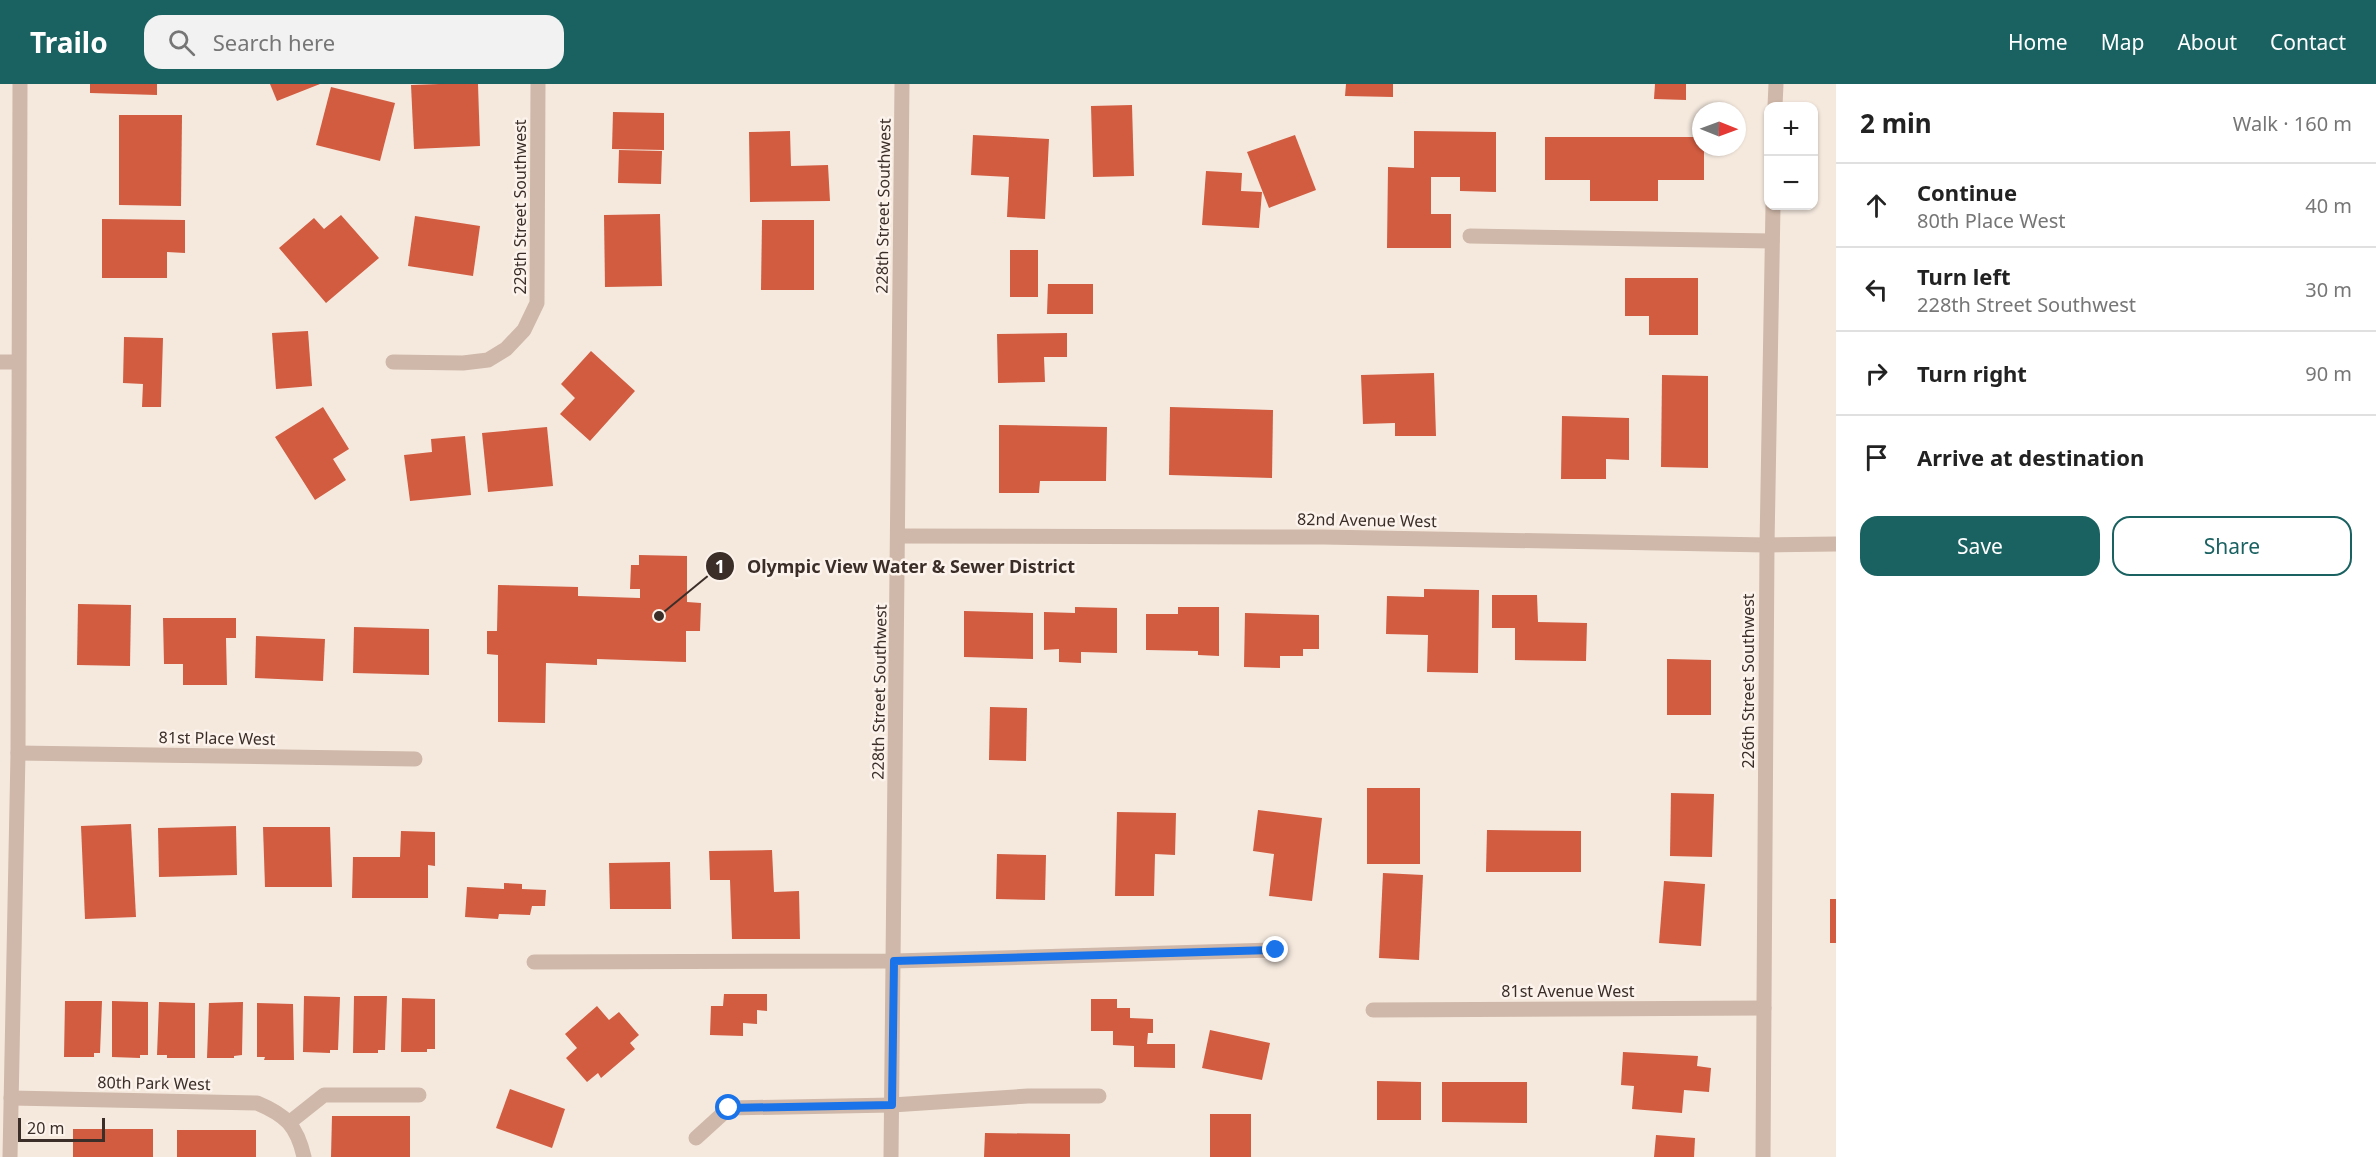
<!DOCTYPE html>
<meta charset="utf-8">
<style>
:root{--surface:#fff;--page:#f2f2f2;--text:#222;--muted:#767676;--line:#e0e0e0;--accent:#1a6161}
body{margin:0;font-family:"Noto Sans",sans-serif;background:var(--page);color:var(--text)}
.controls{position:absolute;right:18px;top:18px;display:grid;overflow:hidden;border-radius:12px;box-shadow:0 2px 4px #0004}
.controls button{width:54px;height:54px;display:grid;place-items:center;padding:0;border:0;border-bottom:2px solid var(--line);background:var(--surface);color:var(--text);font:30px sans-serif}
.compass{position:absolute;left:1692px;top:18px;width:54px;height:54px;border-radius:50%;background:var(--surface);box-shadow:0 2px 4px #0004;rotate:91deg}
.scale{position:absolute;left:18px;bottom:15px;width:87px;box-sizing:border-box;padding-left:6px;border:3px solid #3b2e29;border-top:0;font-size:16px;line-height:21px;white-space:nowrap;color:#3b2e29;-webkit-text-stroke:4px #fcf3ec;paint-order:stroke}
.stop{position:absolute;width:18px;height:18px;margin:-14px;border:4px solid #1a73e8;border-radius:50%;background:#fff}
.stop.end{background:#1a73e8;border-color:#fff;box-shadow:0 2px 6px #0008}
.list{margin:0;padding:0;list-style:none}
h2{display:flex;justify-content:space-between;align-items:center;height:78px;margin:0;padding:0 24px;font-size:26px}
h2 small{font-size:20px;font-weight:400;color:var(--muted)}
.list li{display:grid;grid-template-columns:39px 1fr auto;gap:18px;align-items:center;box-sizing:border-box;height:84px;padding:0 24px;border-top:2px solid var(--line)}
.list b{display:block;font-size:22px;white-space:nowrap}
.list p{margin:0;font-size:20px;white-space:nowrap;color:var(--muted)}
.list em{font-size:20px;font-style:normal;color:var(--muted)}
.actions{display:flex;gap:12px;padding:18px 24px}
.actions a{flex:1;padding:14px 0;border:2px solid var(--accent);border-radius:18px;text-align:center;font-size:21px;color:var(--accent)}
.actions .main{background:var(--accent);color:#fff}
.icon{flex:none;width:33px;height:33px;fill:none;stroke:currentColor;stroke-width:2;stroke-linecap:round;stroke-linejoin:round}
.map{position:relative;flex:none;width:1836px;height:1073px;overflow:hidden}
header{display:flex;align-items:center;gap:36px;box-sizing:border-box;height:84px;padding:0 30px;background:var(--accent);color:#fff}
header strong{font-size:28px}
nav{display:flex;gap:33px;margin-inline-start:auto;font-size:21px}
.search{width:420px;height:54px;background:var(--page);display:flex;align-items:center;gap:15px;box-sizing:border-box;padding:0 21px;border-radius:18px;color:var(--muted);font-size:22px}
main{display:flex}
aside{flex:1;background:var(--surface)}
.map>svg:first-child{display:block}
.building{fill:#d15c40}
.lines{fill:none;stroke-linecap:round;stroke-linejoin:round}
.service{stroke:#cfb8a9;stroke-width:15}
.minor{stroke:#cfb8a9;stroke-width:15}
.tertiary{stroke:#cfb8a9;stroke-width:15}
.route{stroke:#1a73e8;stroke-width:8}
.labels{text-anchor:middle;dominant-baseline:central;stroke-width:5;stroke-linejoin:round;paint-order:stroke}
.street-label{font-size:16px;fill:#3b2e29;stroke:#fcf3ec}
.leader{fill:none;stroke:#3b2e29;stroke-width:2}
.callout-dot{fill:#3b2e29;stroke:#fcf3ec;stroke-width:2}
.mark-label{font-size:18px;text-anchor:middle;font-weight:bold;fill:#fff}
.callout-label{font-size:18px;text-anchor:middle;font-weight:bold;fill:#3b2e29;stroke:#fcf3ec;stroke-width:5;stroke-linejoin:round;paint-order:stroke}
</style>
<header>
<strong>Trailo</strong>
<div class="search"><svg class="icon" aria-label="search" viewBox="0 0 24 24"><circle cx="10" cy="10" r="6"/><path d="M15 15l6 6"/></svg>Search here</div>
<nav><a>Home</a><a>Map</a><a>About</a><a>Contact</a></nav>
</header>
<main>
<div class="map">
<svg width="1836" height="1073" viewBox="0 0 1836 1073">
<rect width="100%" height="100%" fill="#f5e9de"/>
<g class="building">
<polygon points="90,0 157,0 157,11 90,9"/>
<polygon points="270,0 320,0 277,17"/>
<polygon points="439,0 478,0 480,62 414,65 411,1"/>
<polygon points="1346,0 1393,0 1393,13 1345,12"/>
<polygon points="1655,0 1686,0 1686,16 1654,15"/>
<polygon points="331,3 395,19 380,77 316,61"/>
<polygon points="1132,21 1134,92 1093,93 1091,22"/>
<polygon points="613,28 664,29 664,66 612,65"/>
<polygon points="119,31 182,31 181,122 119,121"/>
<polygon points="790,47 791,82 828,81 830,117 750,118 749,48"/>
<polygon points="1414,47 1496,48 1496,108 1460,107 1460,93 1431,93 1431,130 1451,130 1451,164 1387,164 1388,83 1414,84"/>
<polygon points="973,51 1049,55 1045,135 1007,133 1009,93 971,91"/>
<polygon points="1295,51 1316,106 1269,124 1247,68"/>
<polygon points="1545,53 1701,53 1701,63 1704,63 1704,96 1658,96 1658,117 1590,117 1590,96 1545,96"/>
<polygon points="619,66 662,67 661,100 618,99"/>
<polygon points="1206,87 1242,89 1241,107 1262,108 1259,144 1202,141"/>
<polygon points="660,130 662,202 605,203 604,131"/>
<polygon points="341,131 379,174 326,219 279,164 314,134 324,145"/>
<polygon points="415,132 480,142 473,192 408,182"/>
<polygon points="102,135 185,136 185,169 167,168 167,194 102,194"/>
<polygon points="762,136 814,136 814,206 761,206"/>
<rect x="1010" y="166" width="28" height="47"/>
<polygon points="1625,194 1698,194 1698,251 1649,251 1649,232 1625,232"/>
<polygon points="1048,200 1093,200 1093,230 1047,230"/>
<polygon points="308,247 312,302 276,305 272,249"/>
<polygon points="1067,249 1067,273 1044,273 1045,298 998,299 997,250"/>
<polygon points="124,253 163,254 161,323 142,323 143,300 123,299"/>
<polygon points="591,267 635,307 590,357 560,330 575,314 561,300"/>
<polygon points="1434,289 1436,352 1395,352 1395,339 1363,340 1361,291"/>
<polygon points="1662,291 1708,292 1708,384 1661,383"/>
<polygon points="323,323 349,365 333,375 346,396 315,416 275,353"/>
<polygon points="1170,323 1273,326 1272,394 1169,391"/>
<polygon points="1562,332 1629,334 1629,376 1606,375 1606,395 1561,395"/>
<polygon points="999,341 1107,343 1106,397 1040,397 1039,409 999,409"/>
<polygon points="547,343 553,402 488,408 482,349"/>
<polygon points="465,352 471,411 410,417 404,371 432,368 431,355"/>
<polygon points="639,471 687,472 687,518 701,519 700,547 686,547 686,578 597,575 597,581 546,579 545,639 498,638 498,571 487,570 487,547 497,547 498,501 578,503 578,512 640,514 640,505 630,505 631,481 639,481"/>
<polygon points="1424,505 1479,506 1478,589 1427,588 1428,551 1386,550 1387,512 1424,513"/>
<polygon points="1492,511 1537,511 1538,538 1587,539 1586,577 1515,576 1515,544 1492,544"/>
<polygon points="78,520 131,521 130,582 77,581"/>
<polygon points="1075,523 1117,524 1117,569 1081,568 1081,579 1059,578 1059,565 1044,566 1044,528 1075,529"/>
<polygon points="1178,523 1219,523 1219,572 1198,571 1198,567 1146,566 1146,530 1178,530"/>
<polygon points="964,527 1033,529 1033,575 964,573"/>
<polygon points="1245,529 1319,531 1319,565 1303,565 1303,572 1280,572 1280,584 1244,583"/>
<polygon points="163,534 236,534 236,554 226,554 227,601 183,601 183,580 164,580"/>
<polygon points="354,543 429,545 429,591 353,589"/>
<polygon points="256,552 325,555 323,597 255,594"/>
<polygon points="1667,575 1711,576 1711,631 1667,631"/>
<polygon points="990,623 1027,624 1026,677 989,676"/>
<rect x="1367" y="704" width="53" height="76"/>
<polygon points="1671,709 1714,710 1712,773 1670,772"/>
<polygon points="1258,726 1322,734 1312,817 1269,812 1274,770 1253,767"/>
<polygon points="1117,728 1176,729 1175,771 1155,770 1154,812 1115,812"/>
<polygon points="131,740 136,833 85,835 81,742"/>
<polygon points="236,742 237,791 159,793 158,744"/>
<polygon points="263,743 330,743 332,803 265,803"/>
<polygon points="1487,746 1581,747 1581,788 1486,788"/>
<polygon points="401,747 435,748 435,782 428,781 428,814 352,814 353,773 400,773"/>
<polygon points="772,766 774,808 799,807 800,855 732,855 730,796 710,796 709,767"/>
<polygon points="997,770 1046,771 1045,816 996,815"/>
<polygon points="670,778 671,825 610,825 609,779"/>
<polygon points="1383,789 1423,791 1419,876 1379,874"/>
<polygon points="1664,797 1705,800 1701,862 1659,859"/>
<polygon points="504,799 522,800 522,805 546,806 545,822 532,822 530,831 499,830 498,835 465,833 467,803 504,805"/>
<rect x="1830" y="815" width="6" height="44"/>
<polygon points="724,910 767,910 767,927 757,926 757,940 743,939 743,952 710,951 711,922 723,922"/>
<polygon points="304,912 340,913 338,966 330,966 330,969 303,968"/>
<polygon points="354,912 387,912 385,966 378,966 378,969 353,969"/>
<polygon points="402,914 435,915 435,965 427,965 427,968 401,968"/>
<polygon points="1091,915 1117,915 1117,924 1130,924 1130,934 1153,935 1153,949 1148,949 1147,960 1175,960 1175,984 1134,983 1134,962 1113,961 1113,947 1091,947"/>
<polygon points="65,917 102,917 100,969 94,969 94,973 64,973"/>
<polygon points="112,917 148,918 148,971 140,971 140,974 112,973"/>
<polygon points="159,918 195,919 195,974 167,974 167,971 157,971"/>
<polygon points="243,918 242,971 234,972 234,974 207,974 209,919"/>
<polygon points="257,919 293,920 294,976 264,976 265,973 257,973"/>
<polygon points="597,922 609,936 619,928 639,951 630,959 635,965 601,994 598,989 587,998 566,974 577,964 565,950"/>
<polygon points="1210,946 1270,959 1262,996 1202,984"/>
<polygon points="1623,968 1698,972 1697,982 1711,984 1709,1008 1684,1006 1682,1029 1632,1025 1634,1002 1621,1001"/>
<polygon points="1377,997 1421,998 1421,1036 1377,1036"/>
<polygon points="1442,998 1527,998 1527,1039 1442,1038"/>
<polygon points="510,1005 565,1025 552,1064 496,1044"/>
<rect x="1210" y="1030" width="41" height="43"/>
<polygon points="332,1032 410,1032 410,1073 331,1073"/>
<rect x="73" y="1045" width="80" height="28"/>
<rect x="177" y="1046" width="79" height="27"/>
<polygon points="985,1049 1070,1050 1070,1073 984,1073"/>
<polygon points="1656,1051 1695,1054 1694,1073 1654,1073"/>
</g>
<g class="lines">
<g class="service">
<polyline points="1470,152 1772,157"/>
<polyline points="534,878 894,877 1276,866"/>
<polyline points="892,1021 1028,1012 1099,1012"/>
</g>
<g class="minor">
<polyline points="1775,22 1776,0"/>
<polyline points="0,278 18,278"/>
<polyline points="393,278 463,279 488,276 506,265 524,246 537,219 538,0"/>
<polyline points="898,452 1323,453 1767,461 1836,460"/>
<polyline points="18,669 415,675"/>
<polyline points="1373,926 1764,924"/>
<path d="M11 1014 257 1019C286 1031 297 1042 304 1073"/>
<polyline points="290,1038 324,1011 419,1011"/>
<polyline points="696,1054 729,1024 892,1021"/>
<polyline points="10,1073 18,669 20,0"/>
<polyline points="1763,1073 1767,461 1773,122"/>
</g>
<polyline class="tertiary" points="891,1073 902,0"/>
</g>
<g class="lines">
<polyline class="route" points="729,1024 892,1021 894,877 1276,866"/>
</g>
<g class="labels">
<g class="street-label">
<text transform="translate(883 122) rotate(-89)">228th Street Southwest</text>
<text transform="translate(520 123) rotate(-90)">229th Street Southwest</text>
<text transform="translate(1367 436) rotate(1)">82nd Avenue West</text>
<text transform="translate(1748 597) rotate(-90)">226th Street Southwest</text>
<text transform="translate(879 608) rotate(-89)">228th Street Southwest</text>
<text transform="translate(217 654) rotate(1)">81st Place West</text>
<text x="1568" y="907">81st Avenue West</text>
<text transform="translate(154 999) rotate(1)">80th Park West</text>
</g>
</g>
<path class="leader" d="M659 532L720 482"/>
<g class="callout-dot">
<circle cx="659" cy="532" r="6"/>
<circle cx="720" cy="482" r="15"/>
</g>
<g class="mark-label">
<text x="720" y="489">1</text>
</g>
<g class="callout-label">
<text x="911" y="489">Olympic View Water &amp; Sewer District</text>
</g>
</svg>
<div class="controls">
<button>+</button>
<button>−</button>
</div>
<svg class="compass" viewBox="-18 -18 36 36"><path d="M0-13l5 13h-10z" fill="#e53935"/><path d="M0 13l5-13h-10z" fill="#767676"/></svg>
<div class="scale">20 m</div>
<div class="stop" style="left:729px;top:1024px"></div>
<div class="stop end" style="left:1276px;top:866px"></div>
</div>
<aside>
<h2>2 min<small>Walk · 160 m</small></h2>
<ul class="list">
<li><svg class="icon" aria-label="ahead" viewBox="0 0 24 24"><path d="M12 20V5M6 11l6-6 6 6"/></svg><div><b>Continue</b><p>80th Place West</p></div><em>40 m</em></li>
<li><svg class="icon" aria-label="left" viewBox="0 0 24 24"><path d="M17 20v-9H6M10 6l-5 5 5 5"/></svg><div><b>Turn left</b><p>228th Street Southwest</p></div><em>30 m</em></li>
<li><svg class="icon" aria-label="right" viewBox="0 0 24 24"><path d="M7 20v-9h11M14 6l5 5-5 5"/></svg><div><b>Turn right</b></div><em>90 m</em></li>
<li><svg class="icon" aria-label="arrive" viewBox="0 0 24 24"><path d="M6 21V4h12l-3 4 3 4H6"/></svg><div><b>Arrive at destination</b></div></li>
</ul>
<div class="actions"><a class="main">Save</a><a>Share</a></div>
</aside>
</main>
